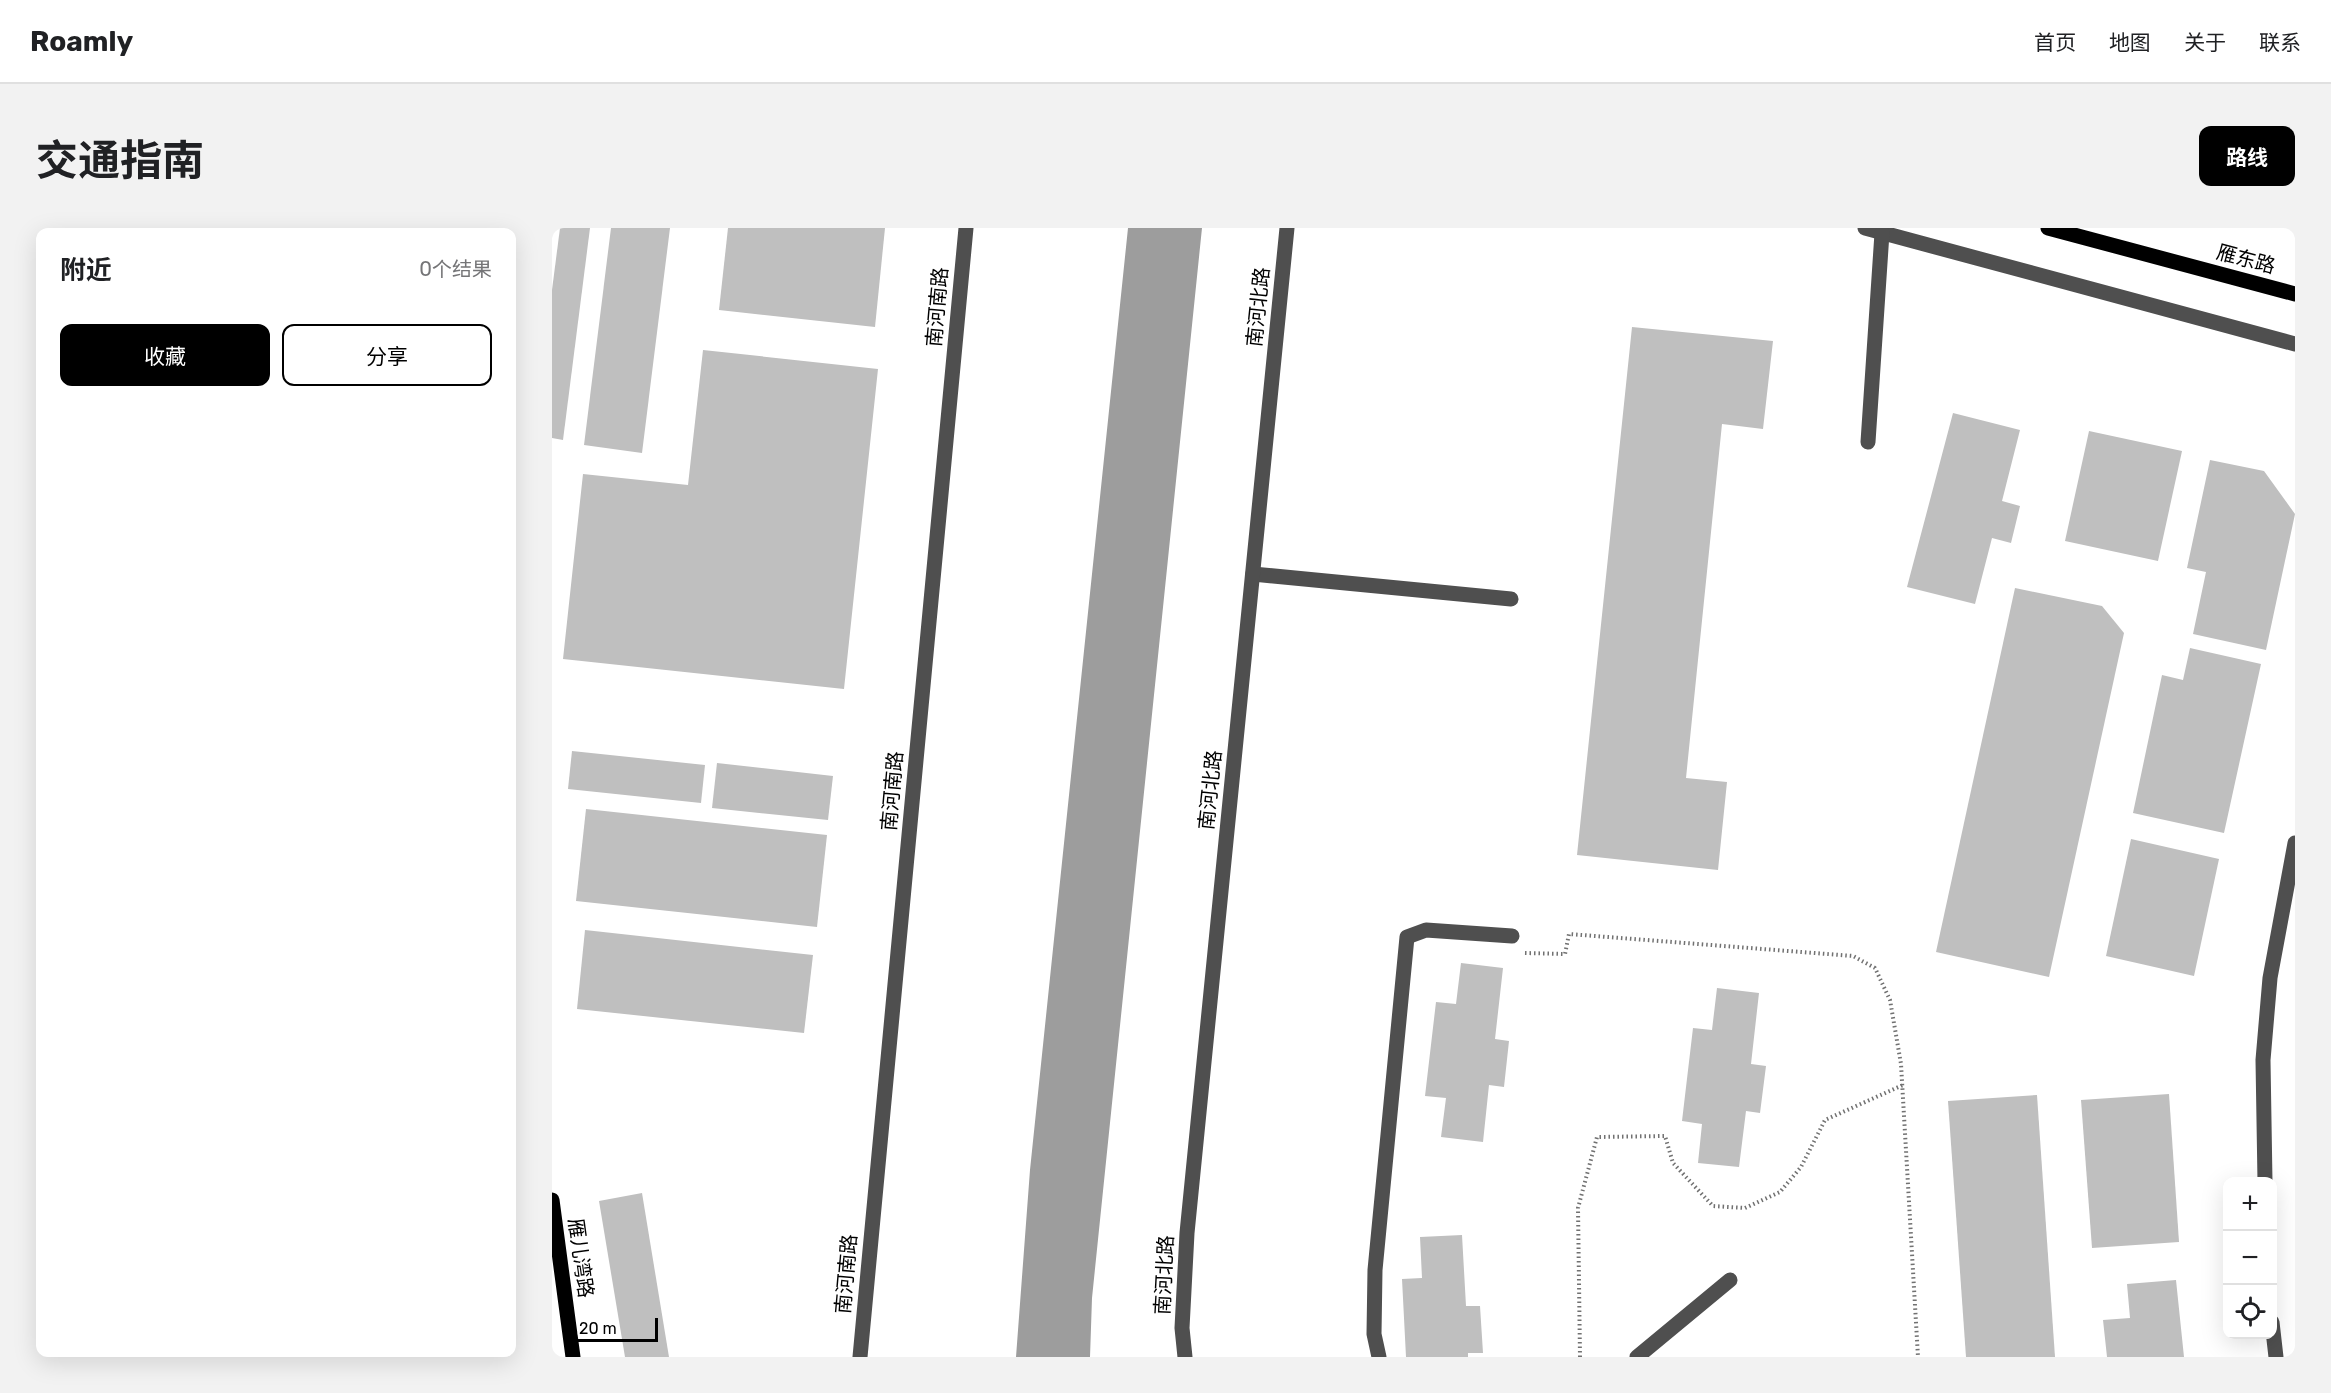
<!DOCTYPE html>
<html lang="zh">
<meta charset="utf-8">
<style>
:root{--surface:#fff;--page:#f2f2f2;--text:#202124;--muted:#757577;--line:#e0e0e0;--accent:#000}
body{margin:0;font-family:Rubik,"Noto Sans SC",sans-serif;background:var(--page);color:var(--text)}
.controls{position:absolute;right:18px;bottom:18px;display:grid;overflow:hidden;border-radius:12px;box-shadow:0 6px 24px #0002}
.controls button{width:54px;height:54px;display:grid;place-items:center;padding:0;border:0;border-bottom:2px solid var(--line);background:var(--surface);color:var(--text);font:30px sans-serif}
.scale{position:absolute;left:18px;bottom:15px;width:88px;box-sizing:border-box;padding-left:6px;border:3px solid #000;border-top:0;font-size:16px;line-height:21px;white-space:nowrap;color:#000;-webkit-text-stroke:4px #fff;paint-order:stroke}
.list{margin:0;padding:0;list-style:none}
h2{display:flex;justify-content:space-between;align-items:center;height:78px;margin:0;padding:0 24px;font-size:26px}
h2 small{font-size:20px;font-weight:400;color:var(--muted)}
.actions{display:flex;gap:12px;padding:18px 24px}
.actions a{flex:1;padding:14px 0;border:2px solid var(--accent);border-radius:12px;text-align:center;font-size:21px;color:var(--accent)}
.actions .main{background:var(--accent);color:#fff}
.icon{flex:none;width:33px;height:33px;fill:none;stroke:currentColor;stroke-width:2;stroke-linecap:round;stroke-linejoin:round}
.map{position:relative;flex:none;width:1743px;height:1129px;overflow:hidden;border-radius:12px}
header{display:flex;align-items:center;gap:36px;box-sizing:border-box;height:84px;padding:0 30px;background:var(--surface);border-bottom:2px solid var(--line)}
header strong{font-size:28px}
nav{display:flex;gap:33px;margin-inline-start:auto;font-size:21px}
.intro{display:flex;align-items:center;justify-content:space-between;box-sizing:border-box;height:144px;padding:0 36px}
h1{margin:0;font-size:42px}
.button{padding:15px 27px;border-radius:12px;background:var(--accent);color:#fff;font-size:21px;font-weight:700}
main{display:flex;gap:36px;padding:0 36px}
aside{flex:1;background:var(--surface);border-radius:12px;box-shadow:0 6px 24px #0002}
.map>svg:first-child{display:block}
.water{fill:#9d9d9d}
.building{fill:#bfbfbf}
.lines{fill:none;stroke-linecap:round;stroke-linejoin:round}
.path{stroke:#717171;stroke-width:4;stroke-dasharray:1.5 3;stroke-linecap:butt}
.minor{stroke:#4f4f4f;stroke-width:15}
.major{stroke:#000;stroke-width:15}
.labels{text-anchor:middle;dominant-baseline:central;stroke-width:4.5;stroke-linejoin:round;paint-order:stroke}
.street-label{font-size:20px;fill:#000;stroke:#fff}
</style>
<header>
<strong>Roamly</strong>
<nav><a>首页</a><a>地图</a><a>关于</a><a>联系</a></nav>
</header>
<div class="intro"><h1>交通指南</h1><a class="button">路线</a></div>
<main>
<aside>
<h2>附近<small>0个结果</small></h2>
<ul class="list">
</ul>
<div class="actions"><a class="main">收藏</a><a>分享</a></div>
</aside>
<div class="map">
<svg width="1743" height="1129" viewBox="0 0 1743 1129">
<rect width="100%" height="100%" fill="#fff"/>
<polygon class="water" points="576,0 650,0 540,1070 538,1129 464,1129 478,942"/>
<g class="building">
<polygon points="8,0 38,0 11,212 0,210 0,62"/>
<polygon points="59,0 118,0 90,225 32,217"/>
<polygon points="176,0 333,0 323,99 167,82"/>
<polygon points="1080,99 1221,113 1211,201 1170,196 1134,550 1175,554 1166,642 1025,627"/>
<polygon points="151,122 326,141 292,461 11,431 31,246 136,257"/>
<polygon points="1401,185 1468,202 1450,273 1468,278 1459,315 1440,310 1423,376 1355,359"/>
<polygon points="1537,203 1630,223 1606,333 1513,313"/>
<polygon points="1658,232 1712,243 1743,286 1714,422 1641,406 1654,344 1635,340"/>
<polygon points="1463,360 1550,378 1572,405 1497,749 1384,724"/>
<polygon points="1638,420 1709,436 1672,605 1581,585 1610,447 1631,452"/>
<polygon points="20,523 153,537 149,575 16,561"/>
<polygon points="165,535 281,548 276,592 160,580"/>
<polygon points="34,581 275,607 265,699 24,673"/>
<polygon points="1579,611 1667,631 1642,748 1554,728"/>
<polygon points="33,702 261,727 252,805 25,781"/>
<polygon points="909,735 951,740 943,811 957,813 952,859 937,857 931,914 889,909 894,870 873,868 884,774 904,776"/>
<polygon points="1165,760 1207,765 1199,836 1214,838 1208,885 1194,883 1187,939 1146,935 1150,896 1130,893 1141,800 1160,802"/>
<polygon points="1617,866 1627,1014 1540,1020 1529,872"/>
<polygon points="1485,867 1503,1129 1414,1129 1396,873"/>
<polygon points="90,965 117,1129 73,1129 47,973"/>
<polygon points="910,1007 914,1078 928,1078 931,1125 916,1125 916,1129 854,1129 850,1051 870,1050 868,1009"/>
<polygon points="1624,1052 1632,1129 1555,1129 1551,1092 1578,1090 1575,1056"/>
</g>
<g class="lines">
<g class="path">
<polyline points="973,725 1013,726 1017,706 1301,728 1323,740 1338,772 1349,836 1366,1129"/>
<polyline points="1028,1129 1026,980 1045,909 1113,908 1121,935 1161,978 1193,980 1228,964 1249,939 1273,892 1351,857"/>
</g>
<g class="minor">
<polyline points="1313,0 1743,116"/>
<polyline points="1316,214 1330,5"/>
<polyline points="701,346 959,371"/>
<polyline points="1713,954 1711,832 1718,750 1743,615"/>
<polyline points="1720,1094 1724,1129"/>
<polyline points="308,1129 414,0"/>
<polyline points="633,1129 630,1100 635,1005 735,0"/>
<polyline points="827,1129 822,1106 823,1042 855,709 874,702 960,708"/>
<polyline points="1085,1129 1178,1052"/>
</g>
<g class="major">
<polyline points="1496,0 1743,66"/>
<polyline points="0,972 21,1129"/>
</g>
</g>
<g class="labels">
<g class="street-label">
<text transform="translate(1694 31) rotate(15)">雁东路</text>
<text transform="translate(385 79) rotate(-85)">南河南路</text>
<text transform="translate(706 79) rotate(-84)">南河北路</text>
<text transform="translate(658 562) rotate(-84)">南河北路</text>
<text transform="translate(340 563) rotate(-85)">南河南路</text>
<text transform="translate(29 1030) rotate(82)">雁儿湾路</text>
<text transform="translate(294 1046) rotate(-85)">南河南路</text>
<text transform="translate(612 1047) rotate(-87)">南河北路</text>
</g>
</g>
</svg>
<div class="controls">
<button>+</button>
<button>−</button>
<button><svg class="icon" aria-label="locate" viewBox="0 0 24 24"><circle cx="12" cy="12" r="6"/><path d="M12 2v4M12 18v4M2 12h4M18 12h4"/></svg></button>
</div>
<div class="scale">20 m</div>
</div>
</main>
